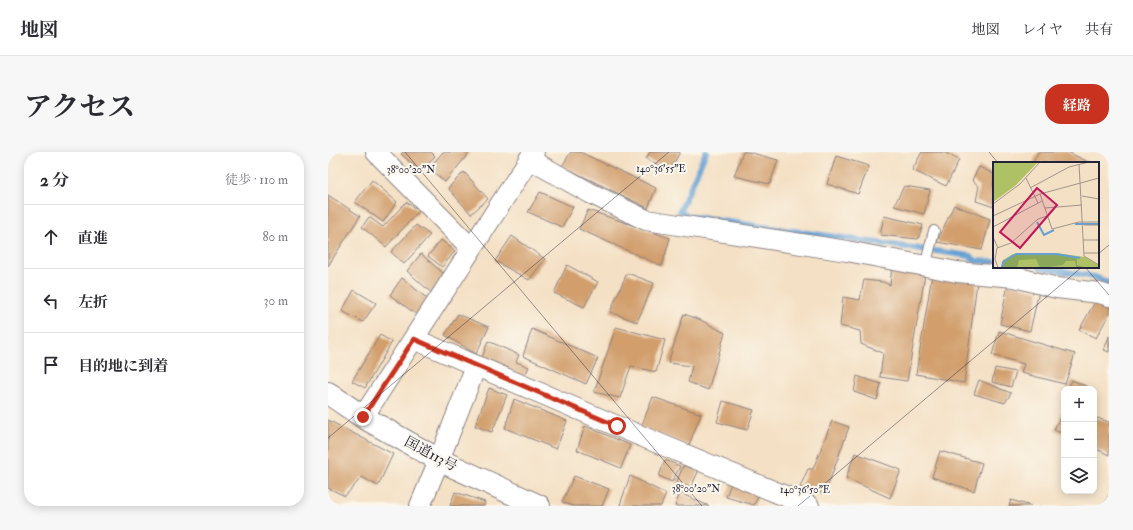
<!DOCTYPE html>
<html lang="ja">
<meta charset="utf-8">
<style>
:root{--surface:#fff;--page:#f7f7f7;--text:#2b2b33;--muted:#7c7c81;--line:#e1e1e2;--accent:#c8321e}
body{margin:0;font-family:"IM FELL Double Pica","Noto Serif JP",serif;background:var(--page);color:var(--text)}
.controls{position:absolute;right:12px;bottom:12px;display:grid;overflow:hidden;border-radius:8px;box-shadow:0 2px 10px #0003}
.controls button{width:36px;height:36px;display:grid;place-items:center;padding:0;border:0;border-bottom:1px solid var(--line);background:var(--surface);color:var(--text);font:20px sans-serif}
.stop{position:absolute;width:12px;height:12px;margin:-9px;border:3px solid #c8321e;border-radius:50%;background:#fff}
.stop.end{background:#c8321e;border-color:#fff;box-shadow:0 1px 4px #0008}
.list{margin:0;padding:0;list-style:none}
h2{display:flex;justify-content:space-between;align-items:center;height:52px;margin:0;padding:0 16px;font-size:17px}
h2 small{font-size:13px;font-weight:400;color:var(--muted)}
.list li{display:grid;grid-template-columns:26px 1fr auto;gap:12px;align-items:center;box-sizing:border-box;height:64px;padding:0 16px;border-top:1px solid var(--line)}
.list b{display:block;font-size:15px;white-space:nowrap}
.list em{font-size:13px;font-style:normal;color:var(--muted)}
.icon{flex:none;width:22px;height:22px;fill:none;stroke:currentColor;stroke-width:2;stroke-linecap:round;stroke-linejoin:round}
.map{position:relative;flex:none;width:781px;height:354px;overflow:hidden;border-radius:16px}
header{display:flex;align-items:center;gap:24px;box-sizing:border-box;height:56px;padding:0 20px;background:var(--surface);border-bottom:1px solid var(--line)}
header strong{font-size:19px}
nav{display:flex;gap:22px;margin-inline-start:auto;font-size:14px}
.intro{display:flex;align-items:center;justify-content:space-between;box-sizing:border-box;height:96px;padding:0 24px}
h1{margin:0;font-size:28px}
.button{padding:10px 18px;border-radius:16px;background:var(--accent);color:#fff;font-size:14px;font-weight:700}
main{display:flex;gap:24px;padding:0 24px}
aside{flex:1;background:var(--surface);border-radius:16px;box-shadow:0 2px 10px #0003}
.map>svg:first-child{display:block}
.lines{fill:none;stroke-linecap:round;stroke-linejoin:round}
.stream{stroke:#63a0d4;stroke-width:6}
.building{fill:#d19e6c}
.lane-casing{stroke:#8b8180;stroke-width:12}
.street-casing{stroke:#8b8180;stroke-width:22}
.highway-casing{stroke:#8b8180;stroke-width:24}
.lane{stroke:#fff;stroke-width:10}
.street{stroke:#fff;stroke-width:20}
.highway{stroke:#fff;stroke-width:22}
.route{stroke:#c8321e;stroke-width:5}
.ticks{fill:none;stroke:#22223b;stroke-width:1;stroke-opacity:0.45}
.labels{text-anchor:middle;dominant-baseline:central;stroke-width:4;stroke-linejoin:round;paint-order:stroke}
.street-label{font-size:14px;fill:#22223b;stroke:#fbf7ec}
.inset-river{fill:none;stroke:#63a0d4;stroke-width:2}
.inset-road{fill:none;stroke:#a0948d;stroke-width:1}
.view{fill:#c2185b;fill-opacity:0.15;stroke:#c2185b;stroke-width:2}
.inset-edge{fill:none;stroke:#22223b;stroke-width:2}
.ticks-label{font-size:10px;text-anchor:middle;fill:#22223b;stroke:#fbf7ec;stroke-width:4;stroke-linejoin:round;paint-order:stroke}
</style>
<header>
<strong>地図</strong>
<nav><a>地図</a><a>レイヤ</a><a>共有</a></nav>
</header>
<div class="intro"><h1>アクセス</h1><a class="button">経路</a></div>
<main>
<aside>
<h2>2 分<small>徒歩 · 110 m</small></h2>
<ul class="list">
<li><svg class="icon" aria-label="ahead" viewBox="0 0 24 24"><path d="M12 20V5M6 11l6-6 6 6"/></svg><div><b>直進</b></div><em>80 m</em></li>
<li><svg class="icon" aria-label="left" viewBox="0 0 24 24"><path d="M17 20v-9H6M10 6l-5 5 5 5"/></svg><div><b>左折</b></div><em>30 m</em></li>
<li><svg class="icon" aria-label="arrive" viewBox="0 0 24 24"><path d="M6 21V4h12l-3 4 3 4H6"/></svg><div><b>目的地に到着</b></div></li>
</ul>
</aside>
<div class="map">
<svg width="781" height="354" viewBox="0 0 781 354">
<rect width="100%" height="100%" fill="#fbf7ec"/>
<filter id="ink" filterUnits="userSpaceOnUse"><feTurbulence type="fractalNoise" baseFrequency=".025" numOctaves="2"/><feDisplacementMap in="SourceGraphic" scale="8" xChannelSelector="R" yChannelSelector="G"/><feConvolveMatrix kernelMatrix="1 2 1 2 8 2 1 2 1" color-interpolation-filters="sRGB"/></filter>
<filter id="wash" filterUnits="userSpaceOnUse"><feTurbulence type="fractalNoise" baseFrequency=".012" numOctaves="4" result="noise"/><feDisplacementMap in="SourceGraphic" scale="16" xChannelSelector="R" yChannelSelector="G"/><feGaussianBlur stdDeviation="0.9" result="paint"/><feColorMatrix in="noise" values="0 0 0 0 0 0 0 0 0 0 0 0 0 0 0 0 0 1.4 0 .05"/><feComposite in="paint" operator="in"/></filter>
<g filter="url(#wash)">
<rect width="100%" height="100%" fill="#f4e0c4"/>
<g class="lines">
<g class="stream">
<polyline points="378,0 352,59 359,64 642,104 648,109 666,110"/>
<polyline points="712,115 767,125 781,131"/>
</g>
</g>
<g id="blocks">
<g class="building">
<polygon points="75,0 103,0 107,4 93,20 73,2"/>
<polygon points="115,0 142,0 117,30 101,16"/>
<polygon points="243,0 252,0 328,36 320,56 234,14"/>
<polygon points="322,0 352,0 342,18 318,7"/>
<polygon points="415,0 420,0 450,8 442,32 406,24"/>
<polygon points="594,0 616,0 631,8 618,34 584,18"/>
<polygon points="710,0 740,0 762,11 705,11"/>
<polygon points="508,4 541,14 530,42 499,32"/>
<polygon points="651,15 666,22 665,34 666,34 666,55 648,49 651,34 644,28"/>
<polygon points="136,20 160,47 143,62 120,36"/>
<polygon points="44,28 69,50 55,70 27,50"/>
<polygon points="576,34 602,38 596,62 566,54"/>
<polygon points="212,40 245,55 234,75 200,60"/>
<polygon points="0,43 32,64 0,114"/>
<polygon points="78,50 91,59 58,95 34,75 41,65 55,75"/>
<polygon points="626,53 662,67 654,98 609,90"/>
<polygon points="260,58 342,86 334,114 251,77"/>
<polygon points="556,64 595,73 590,87 552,83"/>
<polygon points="88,73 102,83 76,112 63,100"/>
<polygon points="184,84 217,107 201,128 167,109"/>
<polygon points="113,88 127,99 114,115 100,104"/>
<polygon points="93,102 122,127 106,143 79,119"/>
<polygon points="239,113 270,130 256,155 226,141"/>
<polygon points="564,114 598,117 579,229 552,225 555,201 533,192 532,179 512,174 515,145 532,148 536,128 555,130 562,133"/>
<polygon points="299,121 326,131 309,170 282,160"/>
<polygon points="604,123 649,130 636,231 588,222"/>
<polygon points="74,126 101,148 89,163 62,143"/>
<polygon points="680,132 711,139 702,179 672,172"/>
<polygon points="26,138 48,151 35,170 14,159"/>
<polygon points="771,143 781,147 781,162 768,186 751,178"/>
<polygon points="130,162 161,175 148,202 117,183"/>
<polygon points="356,162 373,168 397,181 380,238 360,230 364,214 340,211"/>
<polygon points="288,175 337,188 328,220 303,214 292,246 266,240"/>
<polygon points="204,177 270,206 258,232 195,204"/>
<polygon points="671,179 747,202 737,232 693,221 696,212 664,203"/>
<polygon points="52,183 64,190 37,236 24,229"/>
<polygon points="781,184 781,200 776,198"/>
<polygon points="160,189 191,203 188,210 201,215 195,227 154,206"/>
<polygon points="667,216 688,220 683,235 664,230"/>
<polygon points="529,224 553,232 549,248 526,240"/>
<polygon points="651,228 683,241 677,251 646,242"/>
<polygon points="744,228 762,236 761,237 740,237"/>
<polygon points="161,236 179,243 164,280 147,274"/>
<polygon points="325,245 373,262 361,293 313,275"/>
<polygon points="186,247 239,269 228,297 177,276"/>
<polygon points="395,249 426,258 419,278 389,270"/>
<polygon points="736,257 736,282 726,278"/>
<polygon points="766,265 781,270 781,303 766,296"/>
<polygon points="0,268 65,302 50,334 34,325 17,344 0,336"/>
<polygon points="504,269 521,275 497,342 472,335 480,317 485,317"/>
<polygon points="257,274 302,293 293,316 249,298"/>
<polygon points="612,299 654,311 646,339 604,325"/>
<polygon points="527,301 573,318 562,346 518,326"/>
<polygon points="337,308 352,314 344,330 331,324"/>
<polygon points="355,314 371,318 363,335 348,332"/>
<polygon points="246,324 281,337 274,354 245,354 234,350"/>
<polygon points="302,324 338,342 333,354 296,354 292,353"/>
<polygon points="403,331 431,342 426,353 398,345"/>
<polygon points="127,340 157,350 156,354 122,354"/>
<polygon points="352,341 381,354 347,354"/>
<polygon points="781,343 781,354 776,354"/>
<polygon points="683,348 703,354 681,354"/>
</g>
</g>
</g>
<g filter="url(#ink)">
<use href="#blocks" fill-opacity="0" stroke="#8b8180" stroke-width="1"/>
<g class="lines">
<defs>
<polyline id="lane" points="597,115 606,79"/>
<g id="street">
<polyline points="48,0 143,96"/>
<polyline points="201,7 262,41 318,68 519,99 629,120 687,125 729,136 771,141 781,144"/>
<polyline points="86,187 289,274 481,354"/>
<polyline points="35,265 206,0"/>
<polyline points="92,354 111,308 148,214"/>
</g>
<polyline id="highway" points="0,241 35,265 111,308 211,354"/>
</defs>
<use href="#lane" class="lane-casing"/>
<use href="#street" class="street-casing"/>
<use href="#highway" class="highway-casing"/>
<use href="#lane" class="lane"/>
<use href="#street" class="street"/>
<use href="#highway" class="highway"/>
</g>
</g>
<g class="lines" filter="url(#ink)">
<polyline class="route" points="35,265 86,187 289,274"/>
</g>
<path class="ticks" d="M77 0 374 354M661 0 670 11M770 102 781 93M757 115 781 143M0 286 341 0M470 354 754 115"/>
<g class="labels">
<g class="street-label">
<text transform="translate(103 302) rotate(28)">国道113号</text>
</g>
</g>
<g transform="translate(665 10)">
<rect width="106" height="106" fill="#f4e0c4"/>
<path d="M0 0H45L22 24 0 40ZM63 91 92 95 106 103V106H8L10 98 20 92Z" fill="#aec164"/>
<path d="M21 93H64L84 96V103L91 105H83L82 99H73L70 103 47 106 43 97 26 98 24 106H9L11 99Z" fill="#8aa75a"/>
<path class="inset-river" d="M44 60 51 73 61 68M82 62H106M9 106 10 100 23 92H63L87 96"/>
<path class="inset-road" d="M86 2 91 94 106 103M33 16 45 41M37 26 76 5 96 0M47 32 59 67 86 60H106M89 34 106 37M0 42 27 22 47 0M52 46 89 43M0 54 47 32 106 16M91 63H106M0 65 49 39M0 75 5 86M90 78H106M91 91H106M5 106 2 97 4 86 18 81 45 57 54 54"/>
<path class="view" d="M44 26 64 43 27 86 7 70Z"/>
<rect width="106" height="106" class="inset-edge"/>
</g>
<g class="ticks-label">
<text x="333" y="20">140°36'55"E</text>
<text x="83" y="21">38°00'20"N</text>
<text x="368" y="340">38°00'20"N</text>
<text x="477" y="341">140°36'50"E</text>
</g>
</svg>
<div class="controls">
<button>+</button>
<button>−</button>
<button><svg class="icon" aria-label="layers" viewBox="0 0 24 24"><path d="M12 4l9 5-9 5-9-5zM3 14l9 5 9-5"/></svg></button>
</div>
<div class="stop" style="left:289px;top:274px"></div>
<div class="stop end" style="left:35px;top:265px"></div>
</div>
</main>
